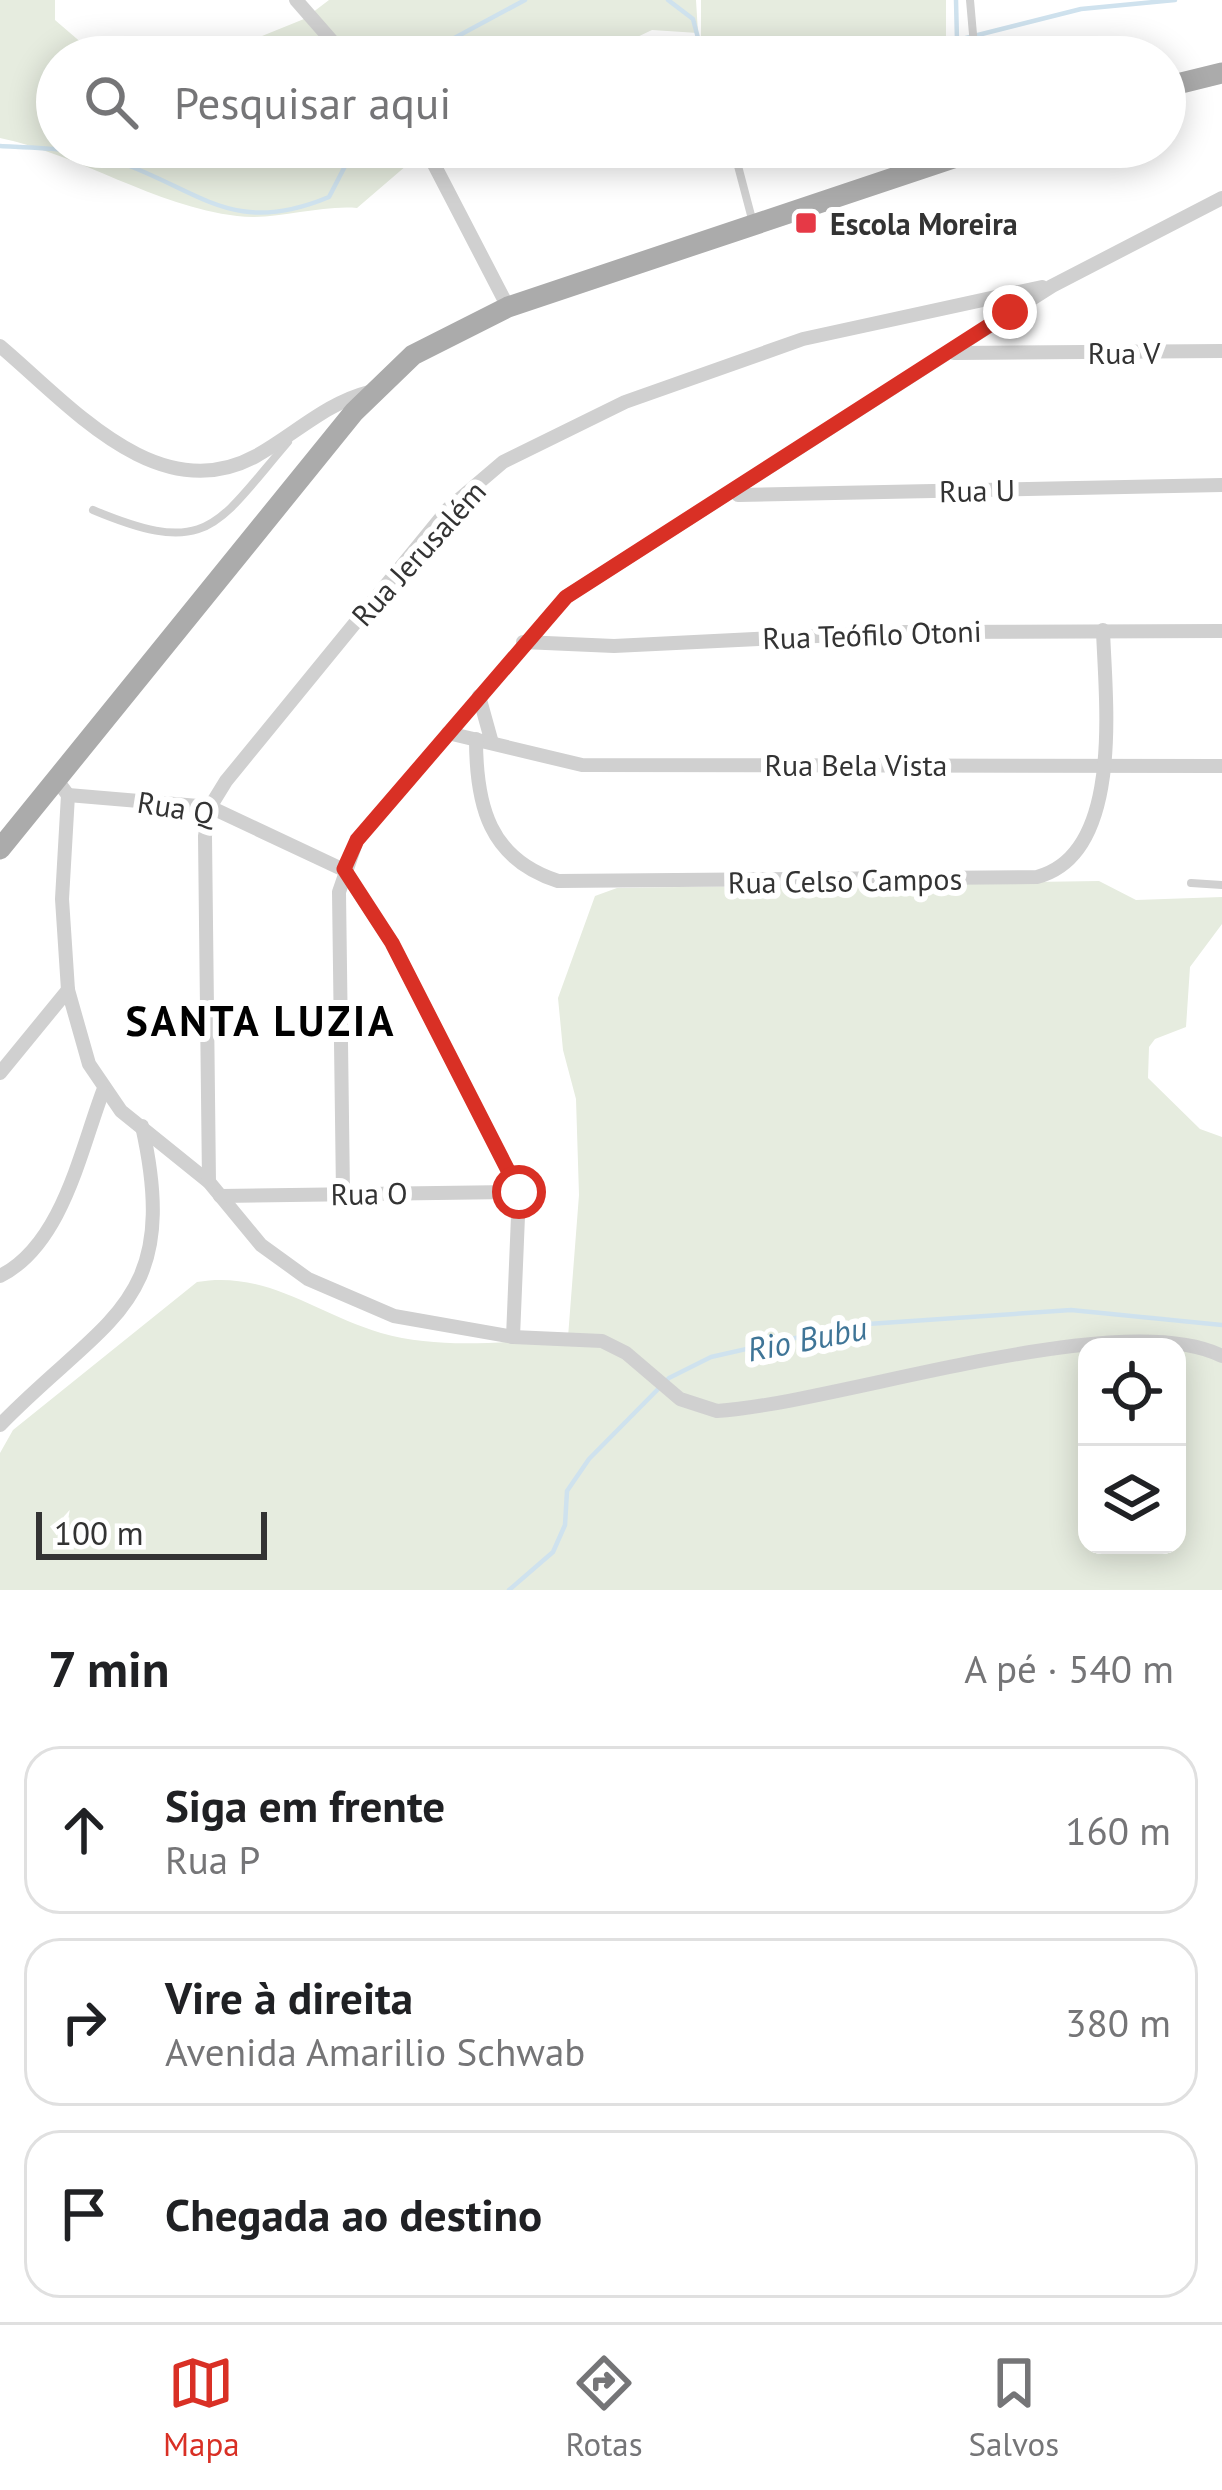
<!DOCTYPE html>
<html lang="pt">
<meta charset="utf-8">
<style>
:root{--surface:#fff;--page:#f2f2f2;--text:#202124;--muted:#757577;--line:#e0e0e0;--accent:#d93025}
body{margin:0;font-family:"PT Sans",sans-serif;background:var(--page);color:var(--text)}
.controls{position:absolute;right:36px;bottom:36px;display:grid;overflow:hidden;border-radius:24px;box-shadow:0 6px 30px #0003}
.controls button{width:108px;height:108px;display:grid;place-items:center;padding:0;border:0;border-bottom:3px solid var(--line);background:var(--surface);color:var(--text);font:60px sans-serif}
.scale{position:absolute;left:36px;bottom:30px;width:231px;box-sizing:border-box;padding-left:12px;border:6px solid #333;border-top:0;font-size:33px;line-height:42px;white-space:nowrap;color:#333;-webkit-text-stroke:9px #fff;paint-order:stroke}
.stop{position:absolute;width:36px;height:36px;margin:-27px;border:9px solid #d93025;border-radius:50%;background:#fff}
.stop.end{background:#d93025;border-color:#fff;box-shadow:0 3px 12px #0008}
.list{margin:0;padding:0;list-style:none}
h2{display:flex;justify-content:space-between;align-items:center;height:156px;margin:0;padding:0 48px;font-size:51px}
h2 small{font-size:39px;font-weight:400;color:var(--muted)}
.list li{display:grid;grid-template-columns:78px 1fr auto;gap:36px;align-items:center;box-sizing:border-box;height:168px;margin:0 24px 24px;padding:0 24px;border:3px solid var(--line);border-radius:36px}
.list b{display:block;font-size:45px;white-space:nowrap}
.list p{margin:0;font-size:39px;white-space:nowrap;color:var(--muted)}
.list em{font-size:39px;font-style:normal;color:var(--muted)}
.icon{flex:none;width:66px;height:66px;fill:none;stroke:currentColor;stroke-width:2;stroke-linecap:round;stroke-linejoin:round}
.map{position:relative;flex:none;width:1222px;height:1590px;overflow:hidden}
.search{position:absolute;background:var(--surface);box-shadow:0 6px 30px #0003;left:36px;right:36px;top:36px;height:132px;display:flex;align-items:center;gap:30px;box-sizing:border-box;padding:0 42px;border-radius:66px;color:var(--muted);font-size:45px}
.sheet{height:732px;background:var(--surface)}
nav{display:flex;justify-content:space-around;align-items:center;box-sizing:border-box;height:168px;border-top:3px solid var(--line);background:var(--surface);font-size:33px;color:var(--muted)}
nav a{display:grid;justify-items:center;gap:6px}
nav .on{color:var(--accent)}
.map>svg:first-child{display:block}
.green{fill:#e6ecdf;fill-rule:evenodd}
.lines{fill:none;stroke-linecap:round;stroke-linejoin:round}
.stream{stroke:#cfe2ee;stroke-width:4.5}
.lane{stroke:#d0d0d0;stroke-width:8}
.street{stroke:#d0d0d0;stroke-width:14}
.primary{stroke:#ababab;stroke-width:21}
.route{stroke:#d93025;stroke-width:15}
.poi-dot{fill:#e63946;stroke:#fff;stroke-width:4.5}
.labels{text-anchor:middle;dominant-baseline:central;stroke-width:12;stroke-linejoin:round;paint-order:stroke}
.poi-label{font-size:30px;font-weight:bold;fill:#333;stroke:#fff;text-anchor:start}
.street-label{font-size:30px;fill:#333;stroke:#fff}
.water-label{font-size:33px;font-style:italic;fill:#3f7597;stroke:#fff}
.district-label{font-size:42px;font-weight:bold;letter-spacing:3px;fill:#000;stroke:#fff}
</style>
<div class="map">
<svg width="1222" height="1590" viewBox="0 0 1222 1590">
<rect width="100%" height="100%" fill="#fff"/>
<g class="green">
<path d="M0 0H55V20L98 57H57V147H428L357 208C317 205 276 221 237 216 154 206 81 155 0 138Z"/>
<polygon points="329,0 696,0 698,33 652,30 595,57 210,57 304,19"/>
<polygon points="701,0 946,0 946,37 701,40"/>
<path d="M1099 881 1136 900 1222 897V924L1190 967 1186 1027 1155 1039 1149 1047 1148 1078 1200 1129 1222 1137V1590H0V1453L13 1430 197 1282C267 1270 316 1314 381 1333 442 1350 506 1342 568 1337L579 1195 576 1099 563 1050 558 998 595 896 617 888ZM1087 1347H1177V1545H1087Z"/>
</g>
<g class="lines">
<g class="stream">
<polyline points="668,0 693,19 703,57"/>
<polyline points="956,0 957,41"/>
<polyline points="419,57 525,0"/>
<polyline points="880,57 906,44 950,42 1081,9 1175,0"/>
<path d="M0 146C41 148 80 148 119 162 201 191 233 237 329 197L355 147"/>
<polyline points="509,1590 553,1552 565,1525 567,1491 589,1459 669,1378 711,1357 853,1325 1071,1310 1222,1325"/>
</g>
<g class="lane">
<polyline points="970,0 975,57"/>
<polyline points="733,147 752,219"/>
<path d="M93 510C208 558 215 527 288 442"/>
<polyline points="1191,883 1222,885"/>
</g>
<g class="street">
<polyline points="296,0 346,57"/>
<polyline points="425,147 508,307"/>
<path d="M0 346C69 404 158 510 256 456 294 435 326 403 369 392"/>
<polyline points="954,353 1222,351"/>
<polyline points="738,495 1222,485"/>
<polyline points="523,642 614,646 899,632 1222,631"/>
<polyline points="479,696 492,743"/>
<polyline points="448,733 582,765 1222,766"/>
<path d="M476 739C476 805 489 859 558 881L1037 877C1125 854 1105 697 1103 630"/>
<path d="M56 779 68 795 62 899 68 990 89 1064 121 1111 209 1182 261 1245 308 1279 394 1316 513 1337 602 1341 626 1353 680 1399 717 1411C839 1403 1122 1305 1222 1356"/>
<polyline points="68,795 210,807 344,870 392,943 519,1192 513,1337"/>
<polyline points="0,1073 68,990"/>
<polyline points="209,1182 205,836 210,807 226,781 449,508 503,462 625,402 803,339 1042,287"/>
<polyline points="343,1193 339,892 357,840 566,597 1052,286 1222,198"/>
<polyline points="220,1196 519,1192"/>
<path d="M0 1276C62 1245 80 1152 103 1091"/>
<path d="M0 1425C106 1316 182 1305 142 1126"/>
</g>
<g class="primary">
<polyline points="1165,87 1222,73"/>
<polyline points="0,849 354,412 413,355 508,307 986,147"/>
</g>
</g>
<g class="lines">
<polyline class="route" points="519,1192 392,943 344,869 357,840 566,597 1010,312"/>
</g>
<rect class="poi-dot" x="794" y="211" width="24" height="24" rx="6"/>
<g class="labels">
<g class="poi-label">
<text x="830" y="223">Escola Moreira</text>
</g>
<g class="street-label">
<text x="1124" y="352">Rua V</text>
<text transform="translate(977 490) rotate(-1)">Rua U</text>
<text transform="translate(418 553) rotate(-48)">Rua Jerusalém</text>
<text transform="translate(872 634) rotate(-2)">Rua Teófilo Otoni</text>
<text x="856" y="764">Rua Bela Vista</text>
<text transform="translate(176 807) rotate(9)">Rua Q</text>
<text transform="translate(845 880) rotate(-1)">Rua Celso Campos</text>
<text transform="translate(369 1193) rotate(-1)">Rua O</text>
</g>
<g class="water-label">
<text transform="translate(807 1338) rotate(-11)">Rio Bubu</text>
</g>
<g class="district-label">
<text x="261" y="1020">SANTA LUZIA</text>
</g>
</g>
</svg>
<div class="controls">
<button><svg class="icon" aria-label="locate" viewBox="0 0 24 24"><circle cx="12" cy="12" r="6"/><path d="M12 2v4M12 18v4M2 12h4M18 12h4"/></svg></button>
<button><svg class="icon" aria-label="layers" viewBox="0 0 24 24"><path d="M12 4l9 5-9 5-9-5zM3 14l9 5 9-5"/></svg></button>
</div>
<div class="scale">100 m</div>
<div class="stop" style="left:519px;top:1192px"></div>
<div class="stop end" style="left:1010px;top:312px"></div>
<div class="search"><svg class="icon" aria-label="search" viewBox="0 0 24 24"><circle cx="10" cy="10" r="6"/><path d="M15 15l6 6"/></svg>Pesquisar aqui</div>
</div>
<section class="sheet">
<h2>7 min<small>A pé · 540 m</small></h2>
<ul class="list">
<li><svg class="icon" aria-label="ahead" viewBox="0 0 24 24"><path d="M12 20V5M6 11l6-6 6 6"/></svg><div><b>Siga em frente</b><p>Rua P</p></div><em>160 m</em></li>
<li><svg class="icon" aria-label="right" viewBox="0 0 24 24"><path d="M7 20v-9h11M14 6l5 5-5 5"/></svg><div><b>Vire à direita</b><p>Avenida Amarilio Schwab</p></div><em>380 m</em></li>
<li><svg class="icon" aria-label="arrive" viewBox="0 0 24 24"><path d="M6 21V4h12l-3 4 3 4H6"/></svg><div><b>Chegada ao destino</b></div></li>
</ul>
</section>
<nav>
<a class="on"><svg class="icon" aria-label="map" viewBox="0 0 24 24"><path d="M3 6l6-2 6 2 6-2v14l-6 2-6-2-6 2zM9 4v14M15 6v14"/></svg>Mapa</a>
<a><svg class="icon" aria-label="directions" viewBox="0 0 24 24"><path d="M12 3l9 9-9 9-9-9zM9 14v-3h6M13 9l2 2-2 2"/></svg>Rotas</a>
<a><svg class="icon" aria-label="saved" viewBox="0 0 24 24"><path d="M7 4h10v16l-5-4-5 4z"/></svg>Salvos</a>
</nav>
